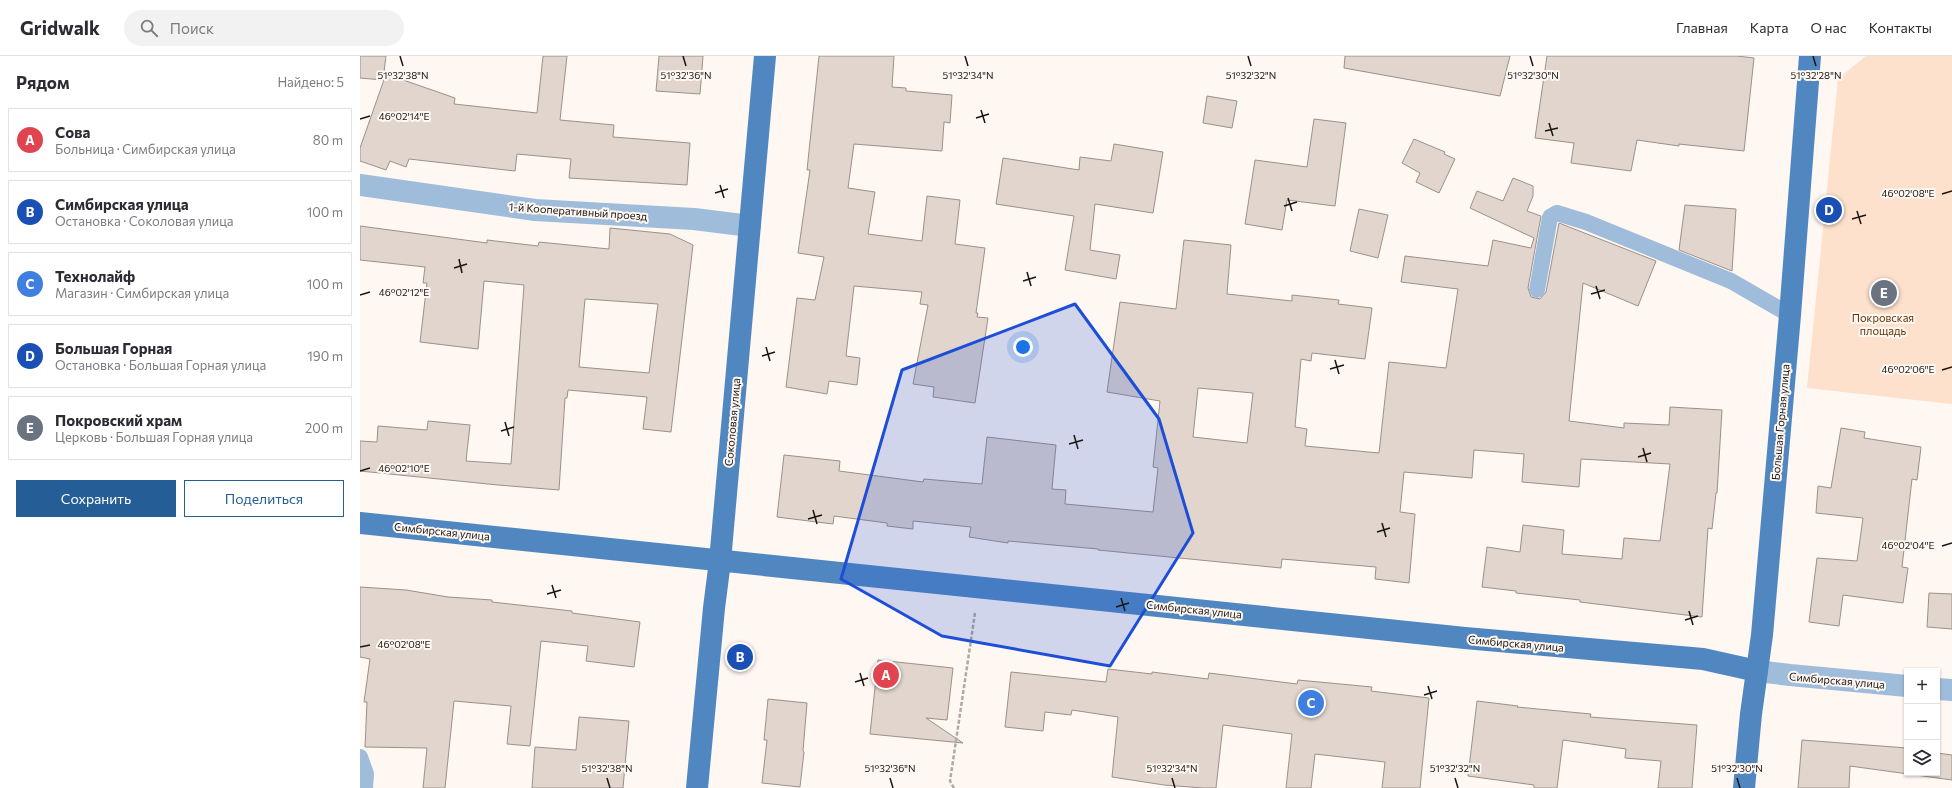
<!DOCTYPE html>
<html lang="ru">
<meta charset="utf-8">
<style>
:root{--surface:#fff;--page:#f2f2f3;--text:#2b2b33;--muted:#7c7c81;--line:#e1e1e2;--accent:#255e96}
body{margin:0;font-family:Commissioner,sans-serif;background:var(--page);color:var(--text)}
.controls{position:absolute;right:12px;bottom:12px;display:grid;overflow:hidden;border-radius:0px;box-shadow:0 1px 3px #0004}
.controls button{width:36px;height:36px;display:grid;place-items:center;padding:0;border:0;border-bottom:1px solid var(--line);background:var(--surface);color:var(--text);font:20px sans-serif}
.you{position:absolute;left:663px;top:291px;width:14px;height:14px;margin:-10px;border:3px solid #fff;border-radius:50%;background:#1a73e8;box-shadow:0 0 0 6px #1a73e833}
.badge{display:grid;place-items:center;width:26px;height:26px;border-radius:50%;background:var(--accent);color:#fff;font-size:13px;font-weight:700}
.pin{position:absolute;translate:-50% -50%;border:2px solid #fff;box-shadow:0 1px 4px #0006}
.list{margin:0;padding:0;list-style:none}
h2{display:flex;justify-content:space-between;align-items:center;height:52px;margin:0;padding:0 16px;font-size:17px}
h2 small{font-size:13px;font-weight:400;color:var(--muted)}
.list li{display:grid;grid-template-columns:26px 1fr auto;gap:12px;align-items:center;box-sizing:border-box;height:64px;margin:0 8px 8px;padding:0 8px;border:1px solid var(--line);border-radius:0px}
.list b{display:block;font-size:15px;white-space:nowrap}
.list p{margin:0;font-size:13px;white-space:nowrap;color:var(--muted)}
.list em{font-size:13px;font-style:normal;color:var(--muted)}
.actions{display:flex;gap:8px;padding:12px 16px}
.actions a{flex:1;padding:9px 0;border:1px solid var(--accent);border-radius:0px;text-align:center;font-size:14px;color:var(--accent)}
.actions .main{background:var(--accent);color:#fff}
.icon{flex:none;width:22px;height:22px;fill:none;stroke:currentColor;stroke-width:2;stroke-linecap:round;stroke-linejoin:round}
.map{position:relative;flex:none;width:1592px;height:732px;overflow:hidden}
header{display:flex;align-items:center;gap:24px;box-sizing:border-box;height:56px;padding:0 20px;background:var(--surface);border-bottom:1px solid var(--line)}
header strong{font-size:19px}
nav{display:flex;gap:22px;margin-inline-start:auto;font-size:14px}
.search{width:280px;height:36px;background:var(--page);display:flex;align-items:center;gap:10px;box-sizing:border-box;padding:0 14px;border-radius:22px;color:var(--muted);font-size:15px}
main{display:flex}
aside{flex:1;background:var(--surface)}
.map>svg:first-child{display:block}
.green{fill:#fde1cc}
.building{fill:#e1d5cd;stroke:#9c9189;fill-rule:evenodd}
.lines{fill:none;stroke-linecap:round;stroke-linejoin:round}
.path{stroke:#afa9a4;stroke-width:2.5;stroke-dasharray:4 2;stroke-linecap:butt}
.service{stroke:#9fbcdb;stroke-width:16}
.minor{stroke:#9fbcdb;stroke-width:22}
.primary{stroke:#5187c0;stroke-width:22}
.marked{fill:#1d4ed8;fill-opacity:0.2;stroke:#1d4ed8;stroke-width:3;stroke-linejoin:round}
.ticks{fill:none;stroke:#1a1613;stroke-width:1.5}
.labels{text-anchor:middle;dominant-baseline:central;stroke-width:4;stroke-linejoin:round;paint-order:stroke}
.street-label{font-size:11px;fill:#1a1613;stroke:#fef7f2}
.park-label{font-size:11px;fill:#633200;stroke:#fef7f2}
.ticks-label{font-size:10px;text-anchor:middle;fill:#1a1613;stroke:#fef7f2;stroke-width:4;stroke-linejoin:round;paint-order:stroke}
</style>
<header>
<strong>Gridwalk</strong>
<div class="search"><svg class="icon" aria-label="search" viewBox="0 0 24 24"><circle cx="10" cy="10" r="6"/><path d="M15 15l6 6"/></svg>Поиск</div>
<nav><a>Главная</a><a>Карта</a><a>О нас</a><a>Контакты</a></nav>
</header>
<main>
<aside>
<h2>Рядом<small>Найдено: 5</small></h2>
<ul class="list">
<li><span class="badge" style="background:#e0444e">A</span><div><b>Сова</b><p>Больница · Симбирская улица</p></div><em>80 m</em></li>
<li><span class="badge" style="background:#1a4fb4">B</span><div><b>Симбирская улица</b><p>Остановка · Соколовая улица</p></div><em>100 m</em></li>
<li><span class="badge" style="background:#3f7fe0">C</span><div><b>Технолайф</b><p>Магазин · Симбирская улица</p></div><em>100 m</em></li>
<li><span class="badge" style="background:#1a4fb4">D</span><div><b>Большая Горная</b><p>Остановка · Большая Горная улица</p></div><em>190 m</em></li>
<li><span class="badge" style="background:#6b7280">E</span><div><b>Покровский храм</b><p>Церковь · Большая Горная улица</p></div><em>200 m</em></li>
</ul>
<div class="actions"><a class="main">Сохранить</a><a>Поделиться</a></div>
</aside>
<div class="map">
<svg width="1592" height="732" viewBox="0 0 1592 732">
<rect width="100%" height="100%" fill="#fef7f2"/>
<polygon class="green" points="1506,0 1592,0 1592,348 1447,332 1478,23"/>
<g class="building">
<polygon points="0,0 26,0 23,24 0,22"/>
<polygon points="183,0 207,0 200,64 254,69 253,81 330,87 327,129 209,122 211,103 157,98 155,115 49,103 46,111 30,105 26,114 0,105 0,92 26,18 95,42 94,48 177,57"/>
<polygon points="299,0 343,0 340,38 296,35"/>
<polygon points="459,0 534,0 532,31 546,32 546,35 592,39 590,67 584,66 582,95 494,88 488,132 515,136 508,178 562,185 567,140 600,144 595,188 625,192 616,257 618,257 617,261 628,262 615,347 573,341 574,331 553,328 568,249 560,248 562,236 494,230 486,300 500,302 497,329 469,325 467,338 426,331 437,242 455,244 464,201 438,197 450,114 447,114"/>
<polygon points="985,0 1150,0 1140,40 984,12"/>
<polygon points="1187,0 1377,0 1394,2 1384,95 1319,88 1319,90 1277,84 1271,115 1211,107 1214,87 1175,82"/>
<polygon points="847,40 877,45 872,72 843,67"/>
<polygon points="954,63 986,67 975,150 927,144 922,174 885,168 895,104 947,111"/>
<polygon points="1054,83 1085,96 1084,98 1095,103 1079,137 1056,126 1060,117 1042,107"/>
<polygon points="754,88 803,96 793,157 735,148 730,194 760,199 756,223 705,214 714,160 636,148 643,102 719,114 720,101 751,105"/>
<path d="M1153 122 1173 130V140L1167 155 1181 160 1168 232 1171 241 1180 243 1186 236 1199 167 1296 205 1278 250 1223 227 1209 365 1264 372V367L1309 369 1310 351 1362 354 1357 437H1356L1352 473 1348 472 1342 561 1220 546V544L1156 537V535L1122 531 1127 491 1160 496 1163 469 1204 474 1202 498 1262 503 1264 482 1300 485 1310 408 1221 403 1219 431 1162 426 1164 398 1114 394 1112 422 1044 416 1040 456 1055 458 1049 527 1015 523 1016 511 922 503 921 512 738 494V493L648 485V487L609 481 611 471 553 465V473L527 470V467L474 460 473 468 417 461 424 399 480 405 479 415 563 426 564 423 622 428 627 381 696 389 692 433 706 434 705 448 793 456 798 412 793 411 800 345 747 336 760 246 816 253 824 184 871 189 867 238 932 245V239L979 244 978 248 1012 252 1005 303 952 297 951 305 941 303 935 371 947 373 945 390 1019 397 1029 306 1086 312 1098 233 1041 226 1045 200 1128 210 1133 184 1171 192 1174 182 1110 152 1117 135 1143 145ZM838 332 893 337 887 387 833 381Z"/>
<polygon points="1325,149 1376,153 1372,215 1319,194"/>
<polygon points="999,153 1028,159 1018,202 990,195"/>
<path d="M0 170 127 187V184L178 190 179 186 249 193 250 172 310 178 333 189 311 376 283 373 287 341 208 334 207 342H205L199 434 138 429 0 415V385L17 386 18 370 67 374 68 365 110 369 106 405 151 408 164 229 124 225 118 293 60 286 67 227H63L65 211 0 204ZM225 243 298 248 289 317 219 311Z"/>
<polygon points="1481,372 1505,376 1504,382 1561,391 1557,424 1552,423 1542,511 1548,512 1543,547 1483,539 1479,570 1449,566 1457,502 1497,505 1503,462 1456,457 1458,430 1471,432"/>
<polygon points="0,531 46,534 88,541 132,544 132,546 212,555 212,557 280,566 274,611 226,605 228,590 181,585 170,690 147,688 151,650 94,645 85,732 63,732 67,692 5,691 7,646 4,646 10,603 0,601"/>
<polygon points="1569,537 1592,538 1592,573 1567,571"/>
<polygon points="518,604 593,612 587,664 566,662 603,687 510,678"/>
<polygon points="748,613 792,618 792,616 848,623 849,617 937,628 938,624 1012,631 1011,635 1069,642 1060,732 1022,732 1025,706 955,698 951,732 926,732 932,678 863,669 856,732 843,732 804,729 752,721 758,661 712,654 711,659 685,656 683,675 645,671 651,616 746,626"/>
<polygon points="408,643 447,647 443,695 444,696 440,731 402,727 407,684 404,684"/>
<polygon points="1117,645 1158,650 1157,651 1231,658 1230,661 1337,669 1332,732 1298,732 1301,705 1265,702 1266,693 1203,684 1197,732 1174,732 1174,729 1108,720"/>
<polygon points="219,661 269,665 263,732 172,732 175,691 216,694"/>
<polygon points="1442,684 1547,692 1547,717 1577,717 1577,697 1592,699 1592,724 1490,710 1489,732 1438,732"/>
</g>
<g class="lines">
<polyline class="path" points="594,732 590,725 615,557"/>
<g class="service">
<polyline points="1177,234 1190,161 1197,157 1226,166 1371,225 1430,259"/>
<polyline points="0,701 6,718 5,732"/>
</g>
<g class="minor">
<polyline points="0,129 175,154 334,163 390,170"/>
<polyline points="1397,615 1430,619 1547,630"/>
<polyline points="1577,633 1592,634"/>
</g>
<g class="primary">
<polyline points="0,467 1105,582 1343,603 1397,615"/>
<polyline points="337,732 354,552 360,505 405,0"/>
<polyline points="1384,732 1391,658 1402,579 1430,259 1450,0"/>
</g>
</g>
<path class="marked" d="M715 248 799 363 833 477 750 610 582 580 481 523 542 314Z"/>
<path class="ticks" d="M40 0 43 10M323 0 326 10M605 0 608 10M888 0 891 10M1170 0 1173 10M1453 0 1456 10M621 54 625 67M616 62 629 58M0 63 10 60M1189 67 1193 80M1185 75 1198 72M360 129 364 142M355 137 368 133M1582 138 1592 135M928 142 932 155M924 150 937 146M1497 155 1501 168M1492 163 1506 159M99 203 102 217M94 212 107 208M667 216 671 230M663 225 676 221M1236 230 1240 243M1231 238 1245 234M0 239 10 236M406 291 410 305M402 300 415 296M975 304 979 318M970 313 984 309M1582 314 1592 311M145 366 149 380M141 375 154 371M714 379 718 393M709 388 723 384M1283 392 1287 406M1278 401 1291 397M0 415 10 412M453 454 457 468M448 463 462 459M1022 467 1026 481M1017 476 1030 472M1582 490 1592 487M192 529 196 542M187 538 201 534M761 542 765 555M756 551 769 547M1329 555 1333 569M1325 564 1338 560M0 591 10 589M500 617 504 630M495 626 508 622M1068 630 1072 643M1064 639 1077 635M247 722 250 732M530 722 533 732M812 722 815 732M1095 722 1098 732M1377 722 1380 732"/>
<g class="labels">
<g class="street-label">
<text transform="translate(218 155) rotate(4)">1-й Кооперативный проезд</text>
<text transform="translate(372 366) rotate(-85)">Соколовая улица</text>
<text transform="translate(1420 366) rotate(-85)">Большая Горная улица</text>
<text transform="translate(82 475) rotate(6)">Симбирская улица</text>
<text transform="translate(834 553) rotate(6)">Симбирская улица</text>
<text transform="translate(1156 587) rotate(5)">Симбирская улица</text>
<text transform="translate(1477 624) rotate(5)">Симбирская улица</text>
</g>
<g class="park-label">
<text x="1523" y="261">Покровская<tspan x="1523" dy="13">площадь</tspan></text>
</g>
</g>
<g class="ticks-label">
<text x="43" y="23">51°32'38"N</text>
<text x="326" y="23">51°32'36"N</text>
<text x="608" y="23">51°32'34"N</text>
<text x="891" y="23">51°32'32"N</text>
<text x="1173" y="23">51°32'30"N</text>
<text x="1456" y="23">51°32'28"N</text>
<text x="44" y="64">46°02'14"E</text>
<text x="1548" y="141">46°02'08"E</text>
<text x="44" y="240">46°02'12"E</text>
<text x="1548" y="317">46°02'06"E</text>
<text x="44" y="416">46°02'10"E</text>
<text x="1548" y="493">46°02'04"E</text>
<text x="44" y="592">46°02'08"E</text>
<text x="247" y="716">51°32'38"N</text>
<text x="530" y="716">51°32'36"N</text>
<text x="812" y="716">51°32'34"N</text>
<text x="1095" y="716">51°32'32"N</text>
<text x="1377" y="716">51°32'30"N</text>
</g>
</svg>
<div class="controls">
<button>+</button>
<button>−</button>
<button><svg class="icon" aria-label="layers" viewBox="0 0 24 24"><path d="M12 4l9 5-9 5-9-5zM3 14l9 5 9-5"/></svg></button>
</div>
<div class="you"></div>
<div class="pin badge" style="left:526px;top:619px;background:#e0444e">A</div>
<div class="pin badge" style="left:380px;top:601px;background:#1a4fb4">B</div>
<div class="pin badge" style="left:951px;top:647px;background:#3f7fe0">C</div>
<div class="pin badge" style="left:1469px;top:154px;background:#1a4fb4">D</div>
<div class="pin badge" style="left:1524px;top:237px;background:#6b7280">E</div>
</div>
</main>
